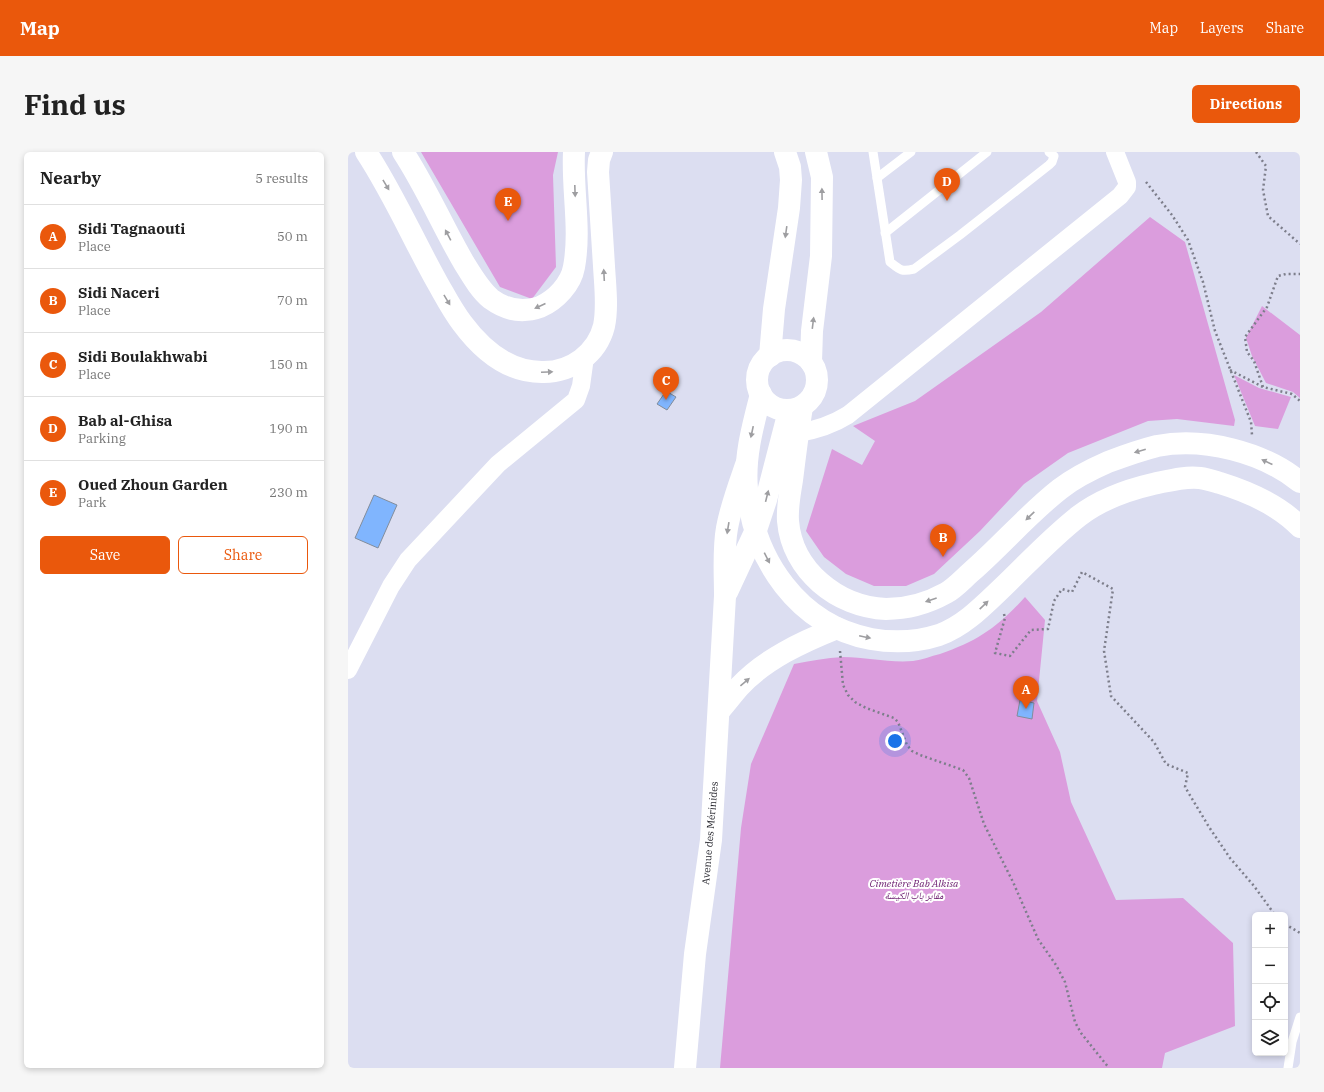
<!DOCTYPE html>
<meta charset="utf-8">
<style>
:root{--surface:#fff;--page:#f6f6f6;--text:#222;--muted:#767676;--line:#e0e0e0;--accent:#ea580c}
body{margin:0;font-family:"IBM Plex Serif","Noto Naskh Arabic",serif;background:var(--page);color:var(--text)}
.controls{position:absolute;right:12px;bottom:12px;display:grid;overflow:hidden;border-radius:6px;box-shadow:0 2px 6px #0003}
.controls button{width:36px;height:36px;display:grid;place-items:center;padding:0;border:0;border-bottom:1px solid var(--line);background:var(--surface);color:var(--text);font:20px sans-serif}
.you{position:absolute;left:547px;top:589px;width:14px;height:14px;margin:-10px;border:3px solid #fff;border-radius:50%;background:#1a73e8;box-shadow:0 0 0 6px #1a73e833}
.badge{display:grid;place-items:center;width:26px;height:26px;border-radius:50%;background:var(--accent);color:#fff;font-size:13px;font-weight:700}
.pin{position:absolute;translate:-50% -33px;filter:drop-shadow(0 1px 2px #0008)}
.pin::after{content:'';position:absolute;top:21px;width:14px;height:12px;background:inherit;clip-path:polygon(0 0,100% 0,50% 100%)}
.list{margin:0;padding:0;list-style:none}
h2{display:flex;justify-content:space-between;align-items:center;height:52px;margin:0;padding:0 16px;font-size:17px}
h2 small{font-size:13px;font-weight:400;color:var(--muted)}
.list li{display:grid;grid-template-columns:26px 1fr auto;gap:12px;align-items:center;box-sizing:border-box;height:64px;padding:0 16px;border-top:1px solid var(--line)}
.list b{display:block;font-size:15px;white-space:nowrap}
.list p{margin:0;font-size:13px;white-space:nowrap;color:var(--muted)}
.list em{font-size:13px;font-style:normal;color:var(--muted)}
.actions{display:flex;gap:8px;padding:12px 16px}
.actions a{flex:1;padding:9px 0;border:1px solid var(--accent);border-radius:6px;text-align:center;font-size:14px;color:var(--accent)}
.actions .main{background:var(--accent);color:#fff}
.icon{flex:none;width:22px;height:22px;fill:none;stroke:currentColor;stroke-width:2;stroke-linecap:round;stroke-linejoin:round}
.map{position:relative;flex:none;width:952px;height:916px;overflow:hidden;border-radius:6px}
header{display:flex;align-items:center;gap:24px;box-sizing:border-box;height:56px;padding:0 20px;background:var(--accent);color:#fff}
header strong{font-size:19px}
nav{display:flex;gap:22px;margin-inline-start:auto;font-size:14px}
.intro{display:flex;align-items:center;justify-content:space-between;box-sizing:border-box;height:96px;padding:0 24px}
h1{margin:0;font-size:28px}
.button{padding:10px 18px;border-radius:6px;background:var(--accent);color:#fff;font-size:14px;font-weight:700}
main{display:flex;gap:24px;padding:0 24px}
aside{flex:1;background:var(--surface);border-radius:6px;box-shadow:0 2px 6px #0003}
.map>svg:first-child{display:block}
.green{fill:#db9ddd}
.building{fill:#80b5fe;stroke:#828d9c}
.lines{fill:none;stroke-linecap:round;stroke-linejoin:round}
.path{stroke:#7d7e8b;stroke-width:2.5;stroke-dasharray:2 3;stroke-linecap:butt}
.service{stroke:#fff;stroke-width:9}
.minor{stroke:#fff;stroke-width:18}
.secondary{stroke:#fff;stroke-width:22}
.primary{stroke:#fff;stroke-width:22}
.oneway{fill:#9e9ea1}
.labels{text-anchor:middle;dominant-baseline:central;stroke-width:4;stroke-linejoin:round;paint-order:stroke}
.street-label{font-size:10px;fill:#28282f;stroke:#fff}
.park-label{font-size:10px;font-style:italic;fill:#691a6d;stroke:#fff}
</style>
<header>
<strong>Map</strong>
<nav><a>Map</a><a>Layers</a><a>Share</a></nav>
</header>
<div class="intro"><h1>Find us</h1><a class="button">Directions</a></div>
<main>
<aside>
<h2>Nearby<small>5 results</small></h2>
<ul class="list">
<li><span class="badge">A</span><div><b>Sidi Tagnaouti</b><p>Place</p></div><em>50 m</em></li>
<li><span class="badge">B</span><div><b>Sidi Naceri</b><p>Place</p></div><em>70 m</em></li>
<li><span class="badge">C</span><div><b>Sidi Boulakhwabi</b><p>Place</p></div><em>150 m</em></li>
<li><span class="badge">D</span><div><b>Bab al-Ghisa</b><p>Parking</p></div><em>190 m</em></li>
<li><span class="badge">E</span><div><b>Oued Zhoun Garden</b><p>Park</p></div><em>230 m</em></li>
</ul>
<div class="actions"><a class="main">Save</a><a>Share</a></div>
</aside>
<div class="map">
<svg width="952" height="916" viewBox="0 0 952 916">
<rect width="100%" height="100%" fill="#dcdef1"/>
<g class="green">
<polygon points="73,0 210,0 205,23 208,115 184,147 152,135"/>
<polygon points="802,65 837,90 887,268 886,274 829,267 800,269 720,301 676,332 632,379 586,422 558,434 526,434 498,422 476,405 458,379 484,297 514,313 527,289 505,274 567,249 693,160"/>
<polygon points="914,154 952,183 952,246 945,240 918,231 904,204 898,186"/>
<polygon points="886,223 911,236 943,245 930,277 907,274"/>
<path d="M677 445 697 468 689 549 712 600 723 650 768 748 835 746 885 791 887 874 817 901 814 916H372L393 676 403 612 446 512C462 509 478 506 495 505 518 505 541 511 565 509 574 508 583 504 592 502 630 489 650 475 677 445Z"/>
</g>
<g class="building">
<polygon points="318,239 328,245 319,258 309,252"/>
<polygon points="26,343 49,353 30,396 7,386"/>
<polygon points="672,548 686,551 684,567 669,564"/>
</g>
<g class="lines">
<g class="path">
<polyline points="908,0 918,14 915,38 920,64 952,92"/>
<polyline points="798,30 824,63 840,88 855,130 867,179 903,270 904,283"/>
<polyline points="882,218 915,235 944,242 952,249"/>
<polyline points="915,235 906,209 899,200 897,185 919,155 930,124 938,122 952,122"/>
<polyline points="656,462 657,466 647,501 662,504 683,478 700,477 706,449 714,437 724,440 734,420 765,437 756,499 763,544 806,590 818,612 840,621 837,635 861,675 882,706 906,734 927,763"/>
<polyline points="492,499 495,533 500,543 507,550 518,556 546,566 550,570 559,593 564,599 572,603 615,618 621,626 636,672 665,730 690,787 708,813 717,830 727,870 733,881 761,916"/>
<polyline points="937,772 952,781"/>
</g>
<g class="service">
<path d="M525 0 542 110C552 118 553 120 566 117L612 83 701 13 704 10 706 4 701 0"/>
<polyline points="529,26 563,0"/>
<polyline points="537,81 639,0"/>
<polyline points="940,916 944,890 952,865"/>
</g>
<g class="minor">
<path d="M450 281C468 278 484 273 500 263L772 44 779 35V30L767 0"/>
<polyline points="0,518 43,434 60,408 150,312 228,248 233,234 237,205"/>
</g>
<g class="secondary">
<polyline points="379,440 408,378 418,348 441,259"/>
<path d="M337 916 347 802 363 688 377 444C377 421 375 398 379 376 383 354 391 333 398 313"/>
</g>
<g class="primary">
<path d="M18 0C45 41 65 87 89 130 97 144 104 158 114 171 134 198 161 221 196 220 223 220 249 202 256 174 260 155 257 133 256 114 254 83 252 52 250 20L251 8 254 0"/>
<path d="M55 0C78 35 95 75 116 111 124 124 132 138 143 147 158 158 175 161 192 155 208 148 223 132 226 115 233 77 224 38 226 0"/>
<circle cx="439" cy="228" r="30"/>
<polyline points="422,204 426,157 441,56 443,28 442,15 437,0"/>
<polyline points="463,210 464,179 473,104 474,25 468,0"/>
<path d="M413 242C405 273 396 305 399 337 406 408 450 473 523 487 546 491 569 490 591 483 616 474 635 454 655 435 680 411 704 385 731 364 752 348 779 338 805 332 820 329 837 324 852 326 859 327 865 329 872 331 901 340 931 353 952 375"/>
<path d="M454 255C450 279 447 304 444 328 442 341 439 355 440 369 444 418 489 455 538 457 558 457 580 451 598 441 607 436 615 427 623 420 654 393 680 362 712 337 726 326 744 317 760 310 776 304 793 298 809 294 856 285 915 300 952 330"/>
<path d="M371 559C378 551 384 543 391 535 417 507 454 490 489 476"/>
</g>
</g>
<defs><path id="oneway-solid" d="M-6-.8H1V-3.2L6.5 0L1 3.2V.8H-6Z"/></defs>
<g class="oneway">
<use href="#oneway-solid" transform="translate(38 33) rotate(59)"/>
<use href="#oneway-solid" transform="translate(227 39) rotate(88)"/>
<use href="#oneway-solid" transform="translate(474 42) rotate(-91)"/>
<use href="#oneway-solid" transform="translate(438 80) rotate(98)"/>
<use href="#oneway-solid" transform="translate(100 83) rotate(-118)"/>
<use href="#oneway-solid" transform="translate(256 123) rotate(-93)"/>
<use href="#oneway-solid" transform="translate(99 148) rotate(59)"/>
<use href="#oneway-solid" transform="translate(192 154) rotate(156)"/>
<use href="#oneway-solid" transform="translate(465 171) rotate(-83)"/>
<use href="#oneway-solid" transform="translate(199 220) rotate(-3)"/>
<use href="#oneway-solid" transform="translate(404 280) rotate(102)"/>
<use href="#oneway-solid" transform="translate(792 299) rotate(164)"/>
<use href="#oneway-solid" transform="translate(919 310) rotate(-155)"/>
<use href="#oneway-solid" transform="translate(419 344) rotate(-76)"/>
<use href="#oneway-solid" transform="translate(682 364) rotate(136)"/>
<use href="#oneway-solid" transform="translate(380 376) rotate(99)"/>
<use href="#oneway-solid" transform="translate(419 406) rotate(63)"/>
<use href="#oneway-solid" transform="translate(583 448) rotate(161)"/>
<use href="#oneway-solid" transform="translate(636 453) rotate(-44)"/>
<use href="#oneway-solid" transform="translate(517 485) rotate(12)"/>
<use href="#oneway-solid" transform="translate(397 530) rotate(-40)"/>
</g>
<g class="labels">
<g class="street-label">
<text transform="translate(362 681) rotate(-85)">Avenue des Mérinides</text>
</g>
<g class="park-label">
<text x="566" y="731">Cimetière Bab Alkisa<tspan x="566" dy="12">مقابر باب الكيسة</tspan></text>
</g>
</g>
</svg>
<div class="controls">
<button>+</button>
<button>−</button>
<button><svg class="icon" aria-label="locate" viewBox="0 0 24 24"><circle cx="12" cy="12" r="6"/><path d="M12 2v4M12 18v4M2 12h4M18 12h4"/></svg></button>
<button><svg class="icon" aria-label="layers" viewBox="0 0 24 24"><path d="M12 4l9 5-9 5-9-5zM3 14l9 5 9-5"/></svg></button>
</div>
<div class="you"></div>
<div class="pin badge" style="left:678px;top:557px">A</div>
<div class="pin badge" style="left:595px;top:405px">B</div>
<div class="pin badge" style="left:318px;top:248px">C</div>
<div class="pin badge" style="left:599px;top:49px">D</div>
<div class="pin badge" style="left:160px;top:69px">E</div>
</div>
</main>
